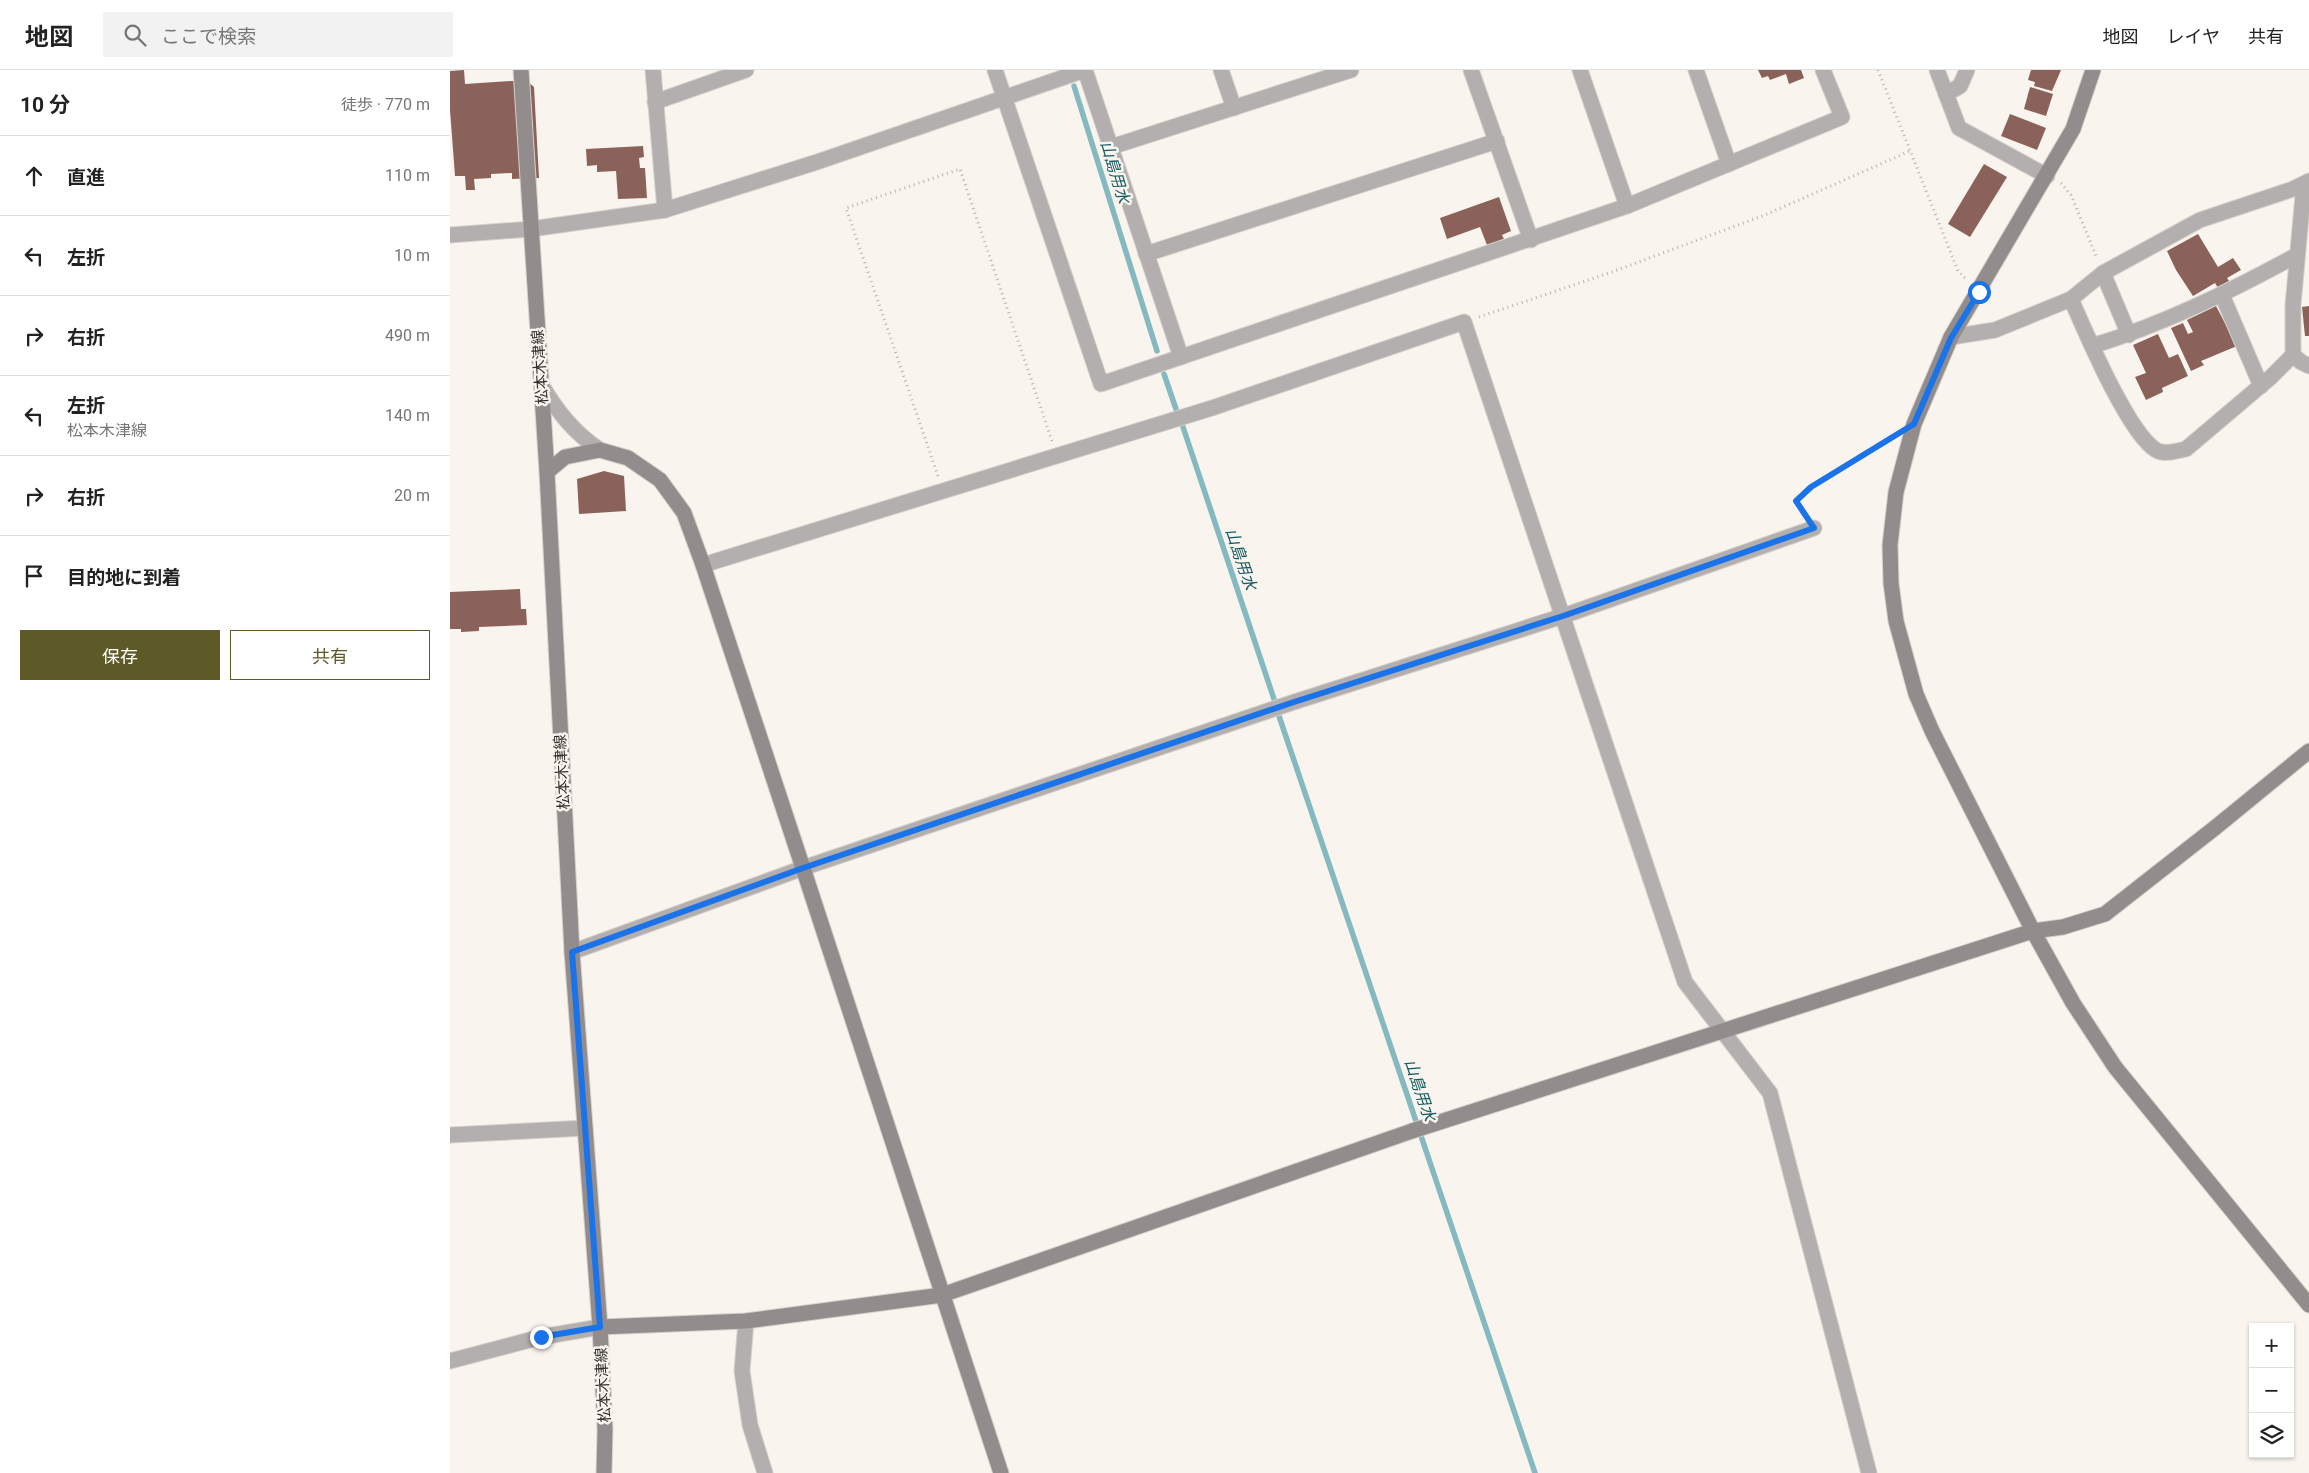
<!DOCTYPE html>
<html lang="ja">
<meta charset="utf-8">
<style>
:root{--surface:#fff;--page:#f2f2f2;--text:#222;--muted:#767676;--line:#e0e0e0;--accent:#5e5a27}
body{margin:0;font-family:Roboto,"Noto Sans JP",sans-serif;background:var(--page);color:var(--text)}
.controls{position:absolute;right:15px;bottom:15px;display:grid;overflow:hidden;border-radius:0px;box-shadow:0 1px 4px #0004}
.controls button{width:45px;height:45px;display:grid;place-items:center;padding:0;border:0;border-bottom:1px solid var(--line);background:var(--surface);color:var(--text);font:25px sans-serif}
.stop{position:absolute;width:15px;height:15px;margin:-11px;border:4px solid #1a73e8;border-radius:50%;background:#fff}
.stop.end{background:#1a73e8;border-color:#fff;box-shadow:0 1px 5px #0008}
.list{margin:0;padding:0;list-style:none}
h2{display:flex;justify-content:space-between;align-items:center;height:65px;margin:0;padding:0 20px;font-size:21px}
h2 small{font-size:16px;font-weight:400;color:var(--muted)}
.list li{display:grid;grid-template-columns:32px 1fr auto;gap:15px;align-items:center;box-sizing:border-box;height:80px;padding:0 20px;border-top:1px solid var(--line)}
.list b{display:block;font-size:19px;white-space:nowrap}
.list p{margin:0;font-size:16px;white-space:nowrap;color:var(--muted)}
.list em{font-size:16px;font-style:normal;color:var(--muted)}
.actions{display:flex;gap:10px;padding:15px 20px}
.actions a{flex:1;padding:11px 0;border:1px solid var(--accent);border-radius:0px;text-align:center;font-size:18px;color:var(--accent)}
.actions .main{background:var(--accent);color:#fff}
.icon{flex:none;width:28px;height:28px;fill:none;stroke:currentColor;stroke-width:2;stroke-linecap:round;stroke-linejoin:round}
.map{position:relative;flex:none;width:1859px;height:1403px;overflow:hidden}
header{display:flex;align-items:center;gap:30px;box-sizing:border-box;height:70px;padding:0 25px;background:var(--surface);border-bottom:1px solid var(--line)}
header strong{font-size:24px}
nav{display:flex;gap:28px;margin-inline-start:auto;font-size:18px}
.search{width:350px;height:45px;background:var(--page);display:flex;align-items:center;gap:12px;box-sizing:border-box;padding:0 18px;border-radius:0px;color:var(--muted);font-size:19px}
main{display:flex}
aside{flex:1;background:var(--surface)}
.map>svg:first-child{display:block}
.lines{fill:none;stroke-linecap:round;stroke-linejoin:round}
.stream{stroke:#85b9c0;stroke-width:5.5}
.building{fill:#8b625a}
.street-casing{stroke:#d5d1cb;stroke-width:17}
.secondary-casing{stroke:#d5d1cb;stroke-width:17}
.path{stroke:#b6b2ad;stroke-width:3;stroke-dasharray:1 4;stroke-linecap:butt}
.street{stroke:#b2afae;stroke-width:15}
.secondary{stroke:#928d8c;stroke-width:15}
.route{stroke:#1a73e8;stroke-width:6}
.labels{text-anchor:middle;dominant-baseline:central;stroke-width:5;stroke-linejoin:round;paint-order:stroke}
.street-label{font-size:15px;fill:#312f2c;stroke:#f9f4ee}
.water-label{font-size:16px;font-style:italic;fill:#125b63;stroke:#f9f4ee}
</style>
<header>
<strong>地図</strong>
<div class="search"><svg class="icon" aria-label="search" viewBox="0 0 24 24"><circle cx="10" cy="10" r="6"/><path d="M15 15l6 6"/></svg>ここで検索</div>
<nav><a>地図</a><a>レイヤ</a><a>共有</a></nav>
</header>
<main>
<aside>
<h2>10 分<small>徒歩 · 770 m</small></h2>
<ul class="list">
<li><svg class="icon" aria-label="ahead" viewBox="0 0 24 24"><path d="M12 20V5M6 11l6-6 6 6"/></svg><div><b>直進</b></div><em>110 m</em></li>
<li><svg class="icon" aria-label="left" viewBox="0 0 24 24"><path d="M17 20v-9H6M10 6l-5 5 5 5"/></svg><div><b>左折</b></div><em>10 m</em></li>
<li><svg class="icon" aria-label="right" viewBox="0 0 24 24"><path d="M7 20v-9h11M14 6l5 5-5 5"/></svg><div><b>右折</b></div><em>490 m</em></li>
<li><svg class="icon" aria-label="left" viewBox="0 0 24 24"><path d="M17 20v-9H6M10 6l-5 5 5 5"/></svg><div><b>左折</b><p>松本木津線</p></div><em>140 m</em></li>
<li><svg class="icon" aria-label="right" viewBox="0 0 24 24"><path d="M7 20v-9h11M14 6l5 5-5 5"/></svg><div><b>右折</b></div><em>20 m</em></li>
<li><svg class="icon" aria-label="arrive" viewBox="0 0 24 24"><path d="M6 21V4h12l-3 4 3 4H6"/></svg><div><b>目的地に到着</b></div></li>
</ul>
<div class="actions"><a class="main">保存</a><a>共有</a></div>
</aside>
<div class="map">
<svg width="1859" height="1403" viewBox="0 0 1859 1403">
<rect width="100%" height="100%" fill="#f9f4ee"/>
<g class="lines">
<g class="stream">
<polyline points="624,16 707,281"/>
<polyline points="714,304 726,339"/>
<polyline points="732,354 825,632"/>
<polyline points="829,646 1085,1403"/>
</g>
</g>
<g class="building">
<polygon points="14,0 15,14 76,10 84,17 89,108 62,109 62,103 41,104 41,108 24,109 25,120 16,120 15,106 5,106 0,40 0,1"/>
<polygon points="1308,0 1351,0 1354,8 1339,14 1336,4 1320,10 1318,6 1312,8"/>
<polygon points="1581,0 1611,0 1602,21 1584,16 1585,12 1578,10"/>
<polygon points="1580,17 1603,24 1596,46 1574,39"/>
<polygon points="1560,44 1596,58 1587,80 1551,66"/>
<polygon points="193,76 194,87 189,88 190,98 195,98 197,128 168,129 166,101 147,102 147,95 137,96 136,79"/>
<polygon points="1534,94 1557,107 1520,167 1498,154"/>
<polygon points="1049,127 1061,161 1052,165 1054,169 1037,175 1030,157 997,169 990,148"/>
<polygon points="1748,164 1768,197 1783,188 1791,200 1777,208 1779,211 1768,218 1765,213 1743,226 1726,200 1717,181"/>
<polygon points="1766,236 1787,276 1751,291 1754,295 1741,301 1721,258 1733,253 1738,264 1743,262 1737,250"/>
<polygon points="1859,236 1859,266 1855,266 1852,237"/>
<polygon points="1708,264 1719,288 1728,284 1738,306 1712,318 1713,322 1696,330 1685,307 1696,303 1683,275"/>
<polygon points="154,401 174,406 176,441 129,444 127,409"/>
<polygon points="70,519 71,539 76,539 77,555 29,557 29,561 11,562 11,559 0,559 0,522"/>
</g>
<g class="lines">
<defs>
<g id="street">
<polyline points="203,0 215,140"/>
<polyline points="545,0 651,314 1177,136 1392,47 1373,0"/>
<polyline points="771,0 784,38"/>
<polyline points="1021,0 1081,170"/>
<polyline points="1130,0 1177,136"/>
<polyline points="1246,0 1279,94"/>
<polyline points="1487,0 1509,58 1597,106"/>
<polyline points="1496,24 1510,16 1517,0"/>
<polyline points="205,32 296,0"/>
<polyline points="661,77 901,0"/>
<polyline points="0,165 81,159 215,140 367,92 635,0 731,287"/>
<polyline points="696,184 1047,71"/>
<polyline points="1653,203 1679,265"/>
<polyline points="1772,225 1811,316"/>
<path d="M1621 229C1636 263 1678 363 1706 380 1714 385 1727 381 1736 379L1821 307 1843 285 1851 292 1859 296"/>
<polyline points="1501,267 1545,260 1621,229 1653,203 1750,150 1843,119 1859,111"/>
<path d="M1642 276C1714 254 1781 221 1847 185"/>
<polyline points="1843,285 1843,235 1854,114"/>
<path d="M91 314C107 341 124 363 150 380"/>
<polyline points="253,495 762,338 1014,252 1235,912 1320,1023 1419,1403"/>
<polyline points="122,882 353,798 844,632 1113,546 1364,458"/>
<polyline points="0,1065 135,1058"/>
<polyline points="296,1251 292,1301 300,1355 315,1403"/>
<polyline points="0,1291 91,1267 150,1257"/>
</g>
<g id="secondary">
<polyline points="71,0 97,402 122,882 150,1257 155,1360 154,1403"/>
<polyline points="1643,0 1623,59 1501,267 1464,354 1446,422 1440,475 1441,513 1446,551 1466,624 1482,661 1583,861 1623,933 1665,997 1859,1235"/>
<polyline points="97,402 115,387 150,380 178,388 210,410 234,443 253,495 353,798 551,1403"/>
<polyline points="150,1257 296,1251 492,1225 962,1061 1583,861 1613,857 1655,844 1766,757 1859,681"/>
</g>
</defs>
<use href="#street" class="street-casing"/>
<use href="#secondary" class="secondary-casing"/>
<g class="path">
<polyline points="1428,0 1508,201 1517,210"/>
<polyline points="1611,113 1621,125 1647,188"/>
<polyline points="1029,247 1159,203 1315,145 1460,81"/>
<polyline points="488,406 396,138 510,99 602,371"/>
<polyline points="1355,444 1346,431 1361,417 1444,366"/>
</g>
<use href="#street" class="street"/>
<use href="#secondary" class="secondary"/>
</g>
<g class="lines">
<polyline class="route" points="91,1267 150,1257 122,882 353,798 844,632 1113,546 1364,458 1346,431 1361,417 1464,354 1501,268 1529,222"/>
</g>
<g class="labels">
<g class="street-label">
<text transform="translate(90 297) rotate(-94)">松本木津線</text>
<text transform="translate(112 702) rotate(-93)">松本木津線</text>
<text transform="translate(153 1315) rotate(-93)">松本木津線</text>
</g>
<g class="water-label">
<text transform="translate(665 102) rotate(73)">山島用水</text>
<text transform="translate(791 489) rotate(71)">山島用水</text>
<text transform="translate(970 1020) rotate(71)">山島用水</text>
</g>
</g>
</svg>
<div class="controls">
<button>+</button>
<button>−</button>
<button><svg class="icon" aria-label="layers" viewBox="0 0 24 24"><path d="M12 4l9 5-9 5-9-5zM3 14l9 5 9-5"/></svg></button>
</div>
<div class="stop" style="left:1529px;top:222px"></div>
<div class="stop end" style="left:91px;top:1267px"></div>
</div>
</main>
